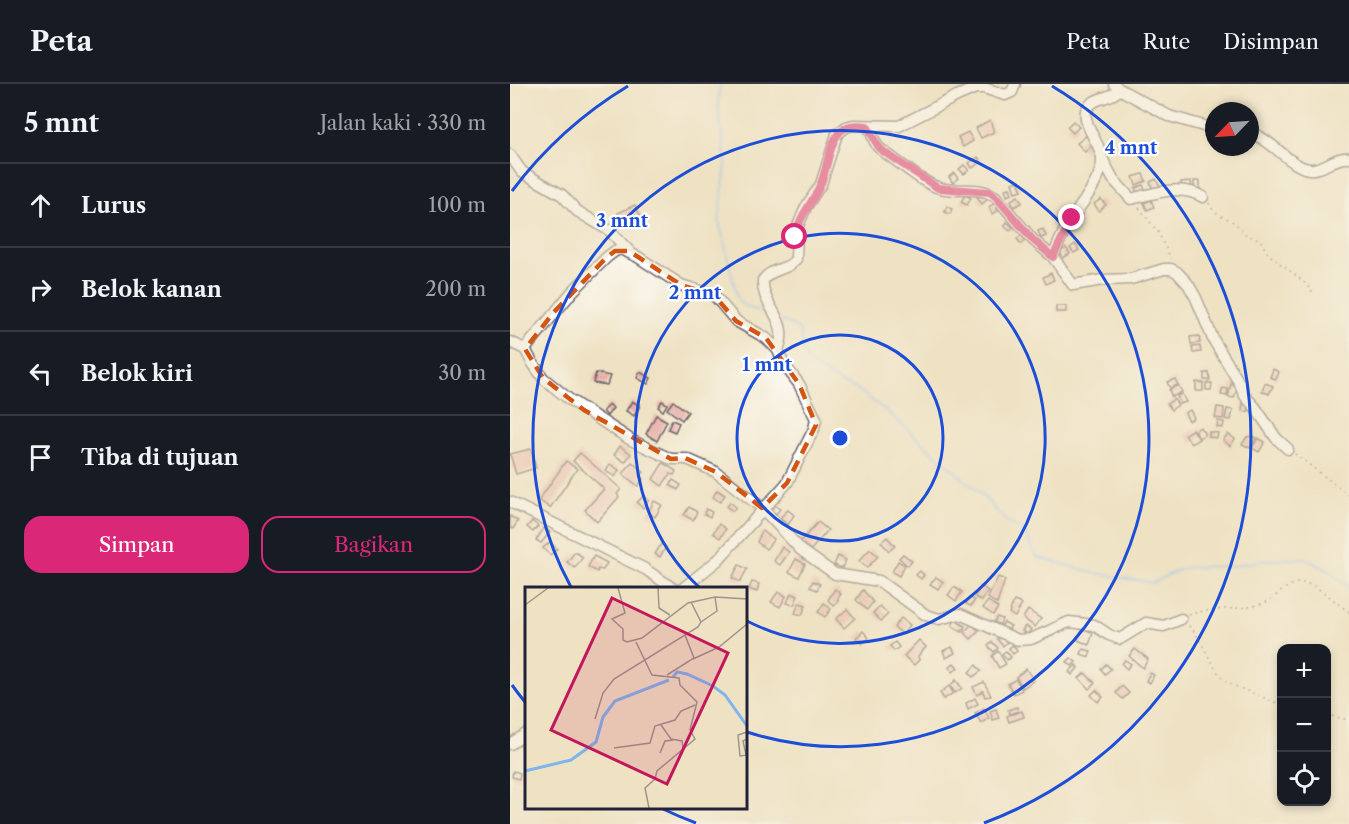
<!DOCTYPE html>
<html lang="id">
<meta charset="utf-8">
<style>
:root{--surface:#171b24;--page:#20242c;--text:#f1f3f6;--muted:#9ea1a6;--line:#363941;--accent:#db2777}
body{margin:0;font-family:"Libre Caslon Text",serif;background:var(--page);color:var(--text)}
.controls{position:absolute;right:18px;bottom:18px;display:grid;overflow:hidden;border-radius:12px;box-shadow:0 3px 9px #0003}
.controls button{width:54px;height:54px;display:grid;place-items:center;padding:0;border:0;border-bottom:2px solid var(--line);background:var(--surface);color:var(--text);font:30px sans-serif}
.compass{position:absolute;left:695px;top:18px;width:54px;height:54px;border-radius:50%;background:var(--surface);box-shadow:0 3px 9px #0003;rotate:245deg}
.stop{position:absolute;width:18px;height:18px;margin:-14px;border:4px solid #db2777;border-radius:50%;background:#fff}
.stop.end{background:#db2777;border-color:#fff;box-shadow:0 2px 6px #0008}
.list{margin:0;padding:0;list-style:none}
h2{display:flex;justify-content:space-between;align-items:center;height:78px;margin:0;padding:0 24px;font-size:26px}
h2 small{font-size:20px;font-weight:400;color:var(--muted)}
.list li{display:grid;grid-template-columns:39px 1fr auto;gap:18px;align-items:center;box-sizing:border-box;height:84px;padding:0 24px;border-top:2px solid var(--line)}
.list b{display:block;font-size:22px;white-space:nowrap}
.list em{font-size:20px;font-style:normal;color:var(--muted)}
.actions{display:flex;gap:12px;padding:18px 24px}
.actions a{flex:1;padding:14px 0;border:2px solid var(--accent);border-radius:18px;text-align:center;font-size:21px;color:var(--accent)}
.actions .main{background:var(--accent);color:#fff}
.icon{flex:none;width:33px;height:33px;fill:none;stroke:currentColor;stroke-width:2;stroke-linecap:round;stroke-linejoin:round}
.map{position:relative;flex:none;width:839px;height:740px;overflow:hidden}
header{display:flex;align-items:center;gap:36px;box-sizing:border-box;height:84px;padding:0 30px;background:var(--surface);border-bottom:2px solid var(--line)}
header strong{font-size:28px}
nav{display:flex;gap:33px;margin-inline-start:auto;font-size:21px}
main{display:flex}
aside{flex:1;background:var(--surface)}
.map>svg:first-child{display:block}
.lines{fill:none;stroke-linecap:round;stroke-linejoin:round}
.stream{stroke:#7eb5ee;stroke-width:2}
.building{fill:#e8ada6}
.minor-casing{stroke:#6a656a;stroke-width:13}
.path{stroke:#6a656a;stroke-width:1.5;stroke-dasharray:1.5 4.5;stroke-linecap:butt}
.minor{stroke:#fff;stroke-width:10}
.route{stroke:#db2777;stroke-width:8}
.marked{fill:none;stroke:#d45411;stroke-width:4.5;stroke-dasharray:12 8;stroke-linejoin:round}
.ring{fill:none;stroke:#1d4ed8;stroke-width:3}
.inset-river{fill:none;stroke:#7eb5ee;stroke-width:3}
.inset-road{fill:none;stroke:#9d958c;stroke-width:1.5}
.view{fill:#c2185b;fill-opacity:0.15;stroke:#c2185b;stroke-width:3}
.inset-edge{fill:none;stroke:#22223b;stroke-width:3}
.centre{fill:#1d4ed8;stroke:#fff;stroke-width:3}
.ring-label{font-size:18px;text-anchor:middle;font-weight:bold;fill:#1d4ed8;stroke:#fff;stroke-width:4.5;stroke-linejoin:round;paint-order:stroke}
</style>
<header>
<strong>Peta</strong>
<nav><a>Peta</a><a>Rute</a><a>Disimpan</a></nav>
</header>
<main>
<aside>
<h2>5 mnt<small>Jalan kaki · 330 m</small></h2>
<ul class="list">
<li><svg class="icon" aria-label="ahead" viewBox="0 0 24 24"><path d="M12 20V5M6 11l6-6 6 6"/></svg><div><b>Lurus</b></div><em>100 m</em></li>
<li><svg class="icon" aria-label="right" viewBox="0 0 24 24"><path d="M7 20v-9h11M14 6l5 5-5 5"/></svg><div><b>Belok kanan</b></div><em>200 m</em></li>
<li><svg class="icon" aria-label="left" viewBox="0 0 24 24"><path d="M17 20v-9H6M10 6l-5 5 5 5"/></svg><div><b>Belok kiri</b></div><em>30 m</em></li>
<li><svg class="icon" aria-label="arrive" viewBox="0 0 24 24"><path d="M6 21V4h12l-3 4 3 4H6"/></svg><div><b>Tiba di tujuan</b></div></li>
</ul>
<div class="actions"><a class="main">Simpan</a><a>Bagikan</a></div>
</aside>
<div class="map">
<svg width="839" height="740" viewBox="0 0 839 740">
<rect width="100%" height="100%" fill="#fff"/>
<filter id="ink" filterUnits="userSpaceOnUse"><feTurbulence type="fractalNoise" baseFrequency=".0167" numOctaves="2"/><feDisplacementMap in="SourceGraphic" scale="12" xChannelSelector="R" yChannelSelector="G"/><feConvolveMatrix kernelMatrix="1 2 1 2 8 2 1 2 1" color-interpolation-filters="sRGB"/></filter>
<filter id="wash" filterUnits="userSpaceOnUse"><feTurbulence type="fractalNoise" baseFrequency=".008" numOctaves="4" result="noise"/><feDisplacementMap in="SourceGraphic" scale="24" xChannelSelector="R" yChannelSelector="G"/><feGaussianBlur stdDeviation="1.35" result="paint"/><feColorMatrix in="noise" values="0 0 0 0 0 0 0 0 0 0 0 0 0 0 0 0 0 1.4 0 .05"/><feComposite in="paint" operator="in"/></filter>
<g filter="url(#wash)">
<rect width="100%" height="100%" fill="#efe2c2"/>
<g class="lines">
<g class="stream">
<polyline points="210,0 208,18 216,80 209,137 228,216 233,221 261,232"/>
<polyline points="272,237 282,241 290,247 293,265 299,279 329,298 348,306 376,327 472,411 495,436 514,447 527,473 585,489 643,499 666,487 680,483 724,482 748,477 795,474 819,487 839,504"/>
</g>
</g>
<g id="blocks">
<g class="building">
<polygon points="480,36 484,48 471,54 466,44"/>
<polygon points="563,37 569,43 563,49 557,43"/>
<polygon points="458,48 463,57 453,63 448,53"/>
<polygon points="576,52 584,60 575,68 567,59"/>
<polygon points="468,73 471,78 462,84 459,79"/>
<polygon points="454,81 459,86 454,90 449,85"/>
<polygon points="444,89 448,94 443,99 439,93"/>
<polygon points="633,90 636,97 626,101 623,93"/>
<polygon points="646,95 650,103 643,105 640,98"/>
<polygon points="508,97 512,106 505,108 502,99"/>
<polygon points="681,97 682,105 672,107 671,98"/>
<rect x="684" y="97" width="6" height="8"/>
<polygon points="633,101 636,107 628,110 625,104"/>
<polygon points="500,104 502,110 497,112 495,105"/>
<polygon points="474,109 479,114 472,120 467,114"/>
<polygon points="455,111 461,114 457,121 451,118"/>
<polygon points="508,112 512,119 504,123 501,116"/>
<polygon points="591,115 596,121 589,127 584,120"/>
<polygon points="641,116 644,123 637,126 634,119"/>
<polygon points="485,119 488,127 482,130 479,123"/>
<polygon points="125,121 131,134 114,142 108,129"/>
<polygon points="437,122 442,125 440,130 435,128"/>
<polygon points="497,138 503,143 500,147 494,142"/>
<polygon points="533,145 536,152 531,154 528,147"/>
<polygon points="511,151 516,156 511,160 507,155"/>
<polygon points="565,160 569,166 564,169 560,164"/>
<polygon points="556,164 560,170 553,174 550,168"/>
<polygon points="541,189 544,196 536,200 533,193"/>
<rect x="546" y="222" width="10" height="6"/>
<polygon points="689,252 690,259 681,260 680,253"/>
<polygon points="690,262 691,268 683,269 682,263"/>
<polygon points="763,285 769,288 766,295 760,293"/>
<polygon points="130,288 141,294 138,300 127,294"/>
<polygon points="86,289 100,292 97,301 83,299"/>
<polygon points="694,289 699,289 700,296 694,296"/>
<polygon points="665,295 668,301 660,304 657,298"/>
<polygon points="686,298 693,299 693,307 686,307"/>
<polygon points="696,299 702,299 701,306 696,306"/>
<polygon points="755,299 763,302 759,310 752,307"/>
<polygon points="721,300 728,302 724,314 718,313"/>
<polygon points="668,301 672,308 662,313 659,306"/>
<polygon points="713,304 718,305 717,312 711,311"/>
<polygon points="672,310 676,318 670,320 667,312"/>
<polygon points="664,315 668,321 661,326 657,320"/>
<polygon points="122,317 130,322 124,332 116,327"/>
<polygon points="152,317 157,320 153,327 148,323"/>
<polygon points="163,317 178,328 172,336 157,325"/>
<polygon points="733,319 739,320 738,328 732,327"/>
<polygon points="99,320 103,324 97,332 93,327"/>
<polygon points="707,323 714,324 713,335 705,334"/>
<polygon points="717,325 723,326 721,336 715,335"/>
<polygon points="680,326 684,334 679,337 675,329"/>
<polygon points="146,331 157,337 147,357 136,350"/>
<polygon points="162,336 169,339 165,348 158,345"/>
<polygon points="708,337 714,338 713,344 707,343"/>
<polygon points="690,343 695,350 689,354 685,347"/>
<polygon points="683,345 689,355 681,360 675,350"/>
<polygon points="699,348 708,349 707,354 699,353"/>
<polygon points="718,350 725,355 720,362 713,356"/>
<polygon points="742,352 746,354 740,364 732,360 737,353"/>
<polygon points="748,354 755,358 749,368 742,364"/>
<polygon points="110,362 121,370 115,378 104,371"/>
<polygon points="21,365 26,384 6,390 0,370"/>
<polygon points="70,369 111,405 107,410 109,413 87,438 75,426 94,405 63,377"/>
<polygon points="56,377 67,385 40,424 29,416"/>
<polygon points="122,378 134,388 130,393 133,395 128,402 113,390"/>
<polygon points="153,379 166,387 164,391 160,390 152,402 143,395"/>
<polygon points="100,380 109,386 105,393 96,387"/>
<polygon points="163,396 171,401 168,406 160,401"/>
<polygon points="207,406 215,411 210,418 203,413"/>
<polygon points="133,412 139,416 133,424 127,419"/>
<polygon points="144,417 152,421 145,433 138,429"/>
<polygon points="220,418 226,423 223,427 217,423"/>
<polygon points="262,419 270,425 266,430 258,424"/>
<polygon points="179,423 187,428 183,436 174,431"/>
<polygon points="196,425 202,428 200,433 194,430"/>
<polygon points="278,426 284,431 278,441 270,434"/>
<polygon points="0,432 8,437 3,445 0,443"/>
<polygon points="22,437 28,442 23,448 17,443"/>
<polygon points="308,438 318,446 299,468 289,459"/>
<polygon points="209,440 216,445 210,454 203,449"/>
<polygon points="34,444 40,448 31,459 26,456"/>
<polygon points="252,447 264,455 256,465 247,458"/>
<polygon points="377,453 385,462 379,467 371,458"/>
<polygon points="40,458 47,465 40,471 33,464"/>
<polygon points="151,460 156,463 150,473 145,470"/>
<polygon points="272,463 279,468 270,481 264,477"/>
<polygon points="360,465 368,472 357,484 349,477"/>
<polygon points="65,468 73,473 65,484 57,478"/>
<polygon points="393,470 402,477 398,482 389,474"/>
<polygon points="84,472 97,479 93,486 88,485 87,488 78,483"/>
<polygon points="328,472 336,476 332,484 324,481"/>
<polygon points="286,475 295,480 289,493 279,488"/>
<polygon points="388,477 395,481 389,492 382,488"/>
<polygon points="229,481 237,485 230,498 222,494"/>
<polygon points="410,487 414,491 411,495 406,491"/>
<polygon points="426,493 433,498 428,505 420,500"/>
<polygon points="488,493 495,496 487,520 478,514"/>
<polygon points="303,497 310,500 307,506 300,503"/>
<polygon points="242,498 249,500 247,508 239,505"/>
<polygon points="471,502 478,507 472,517 465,513"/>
<polygon points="444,503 452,508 446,517 438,511"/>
<polygon points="325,505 331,510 327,516 329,517 324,522 318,516"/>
<polygon points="353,506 363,518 357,526 346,516"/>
<polygon points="268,508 276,512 270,523 261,518"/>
<polygon points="281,509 288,512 284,521 277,519"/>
<polygon points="460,514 465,516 461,522 456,520"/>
<polygon points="478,517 488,524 483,531 473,524"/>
<polygon points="504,517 512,520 505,533 499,529"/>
<polygon points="289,519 296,521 292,531 285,529"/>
<polygon points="314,519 321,525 315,533 308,528"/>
<polygon points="370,522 378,530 371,537 363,529"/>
<polygon points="337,525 345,534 334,544 326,535"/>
<polygon points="518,526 531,535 525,543 513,534"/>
<polygon points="487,533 492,535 490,541 484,538"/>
<polygon points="391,534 400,541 393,550 384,543"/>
<polygon points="445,536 455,542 452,548 442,542"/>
<polygon points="494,538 501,542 496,549 490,544"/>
<polygon points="462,540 469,547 461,555 454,548"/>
<polygon points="515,542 521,545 518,550 512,547"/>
<polygon points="573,544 583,549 579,561 568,556"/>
<polygon points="353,547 359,554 352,560 346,554"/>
<polygon points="491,552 497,558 493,562 487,555"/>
<polygon points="409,556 416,563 408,572 409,576 404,581 394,572"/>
<polygon points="385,558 389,563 384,567 380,562"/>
<polygon points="482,558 488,564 484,568 478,562"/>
<polygon points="503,561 507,567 503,570 499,564"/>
<polygon points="442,563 445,569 436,574 433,567"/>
<polygon points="573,565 581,567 579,573 571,570"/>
<polygon points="625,565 638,575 633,584 619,572"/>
<polygon points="488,567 496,580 489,584 482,572"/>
<polygon points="496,567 501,573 497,576 492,570"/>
<polygon points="561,574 566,578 562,582 557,578"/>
<polygon points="615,576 621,580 617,585 612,580"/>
<polygon points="444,579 448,584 443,588 439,583"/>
<polygon points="596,580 601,585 595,590 591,585"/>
<polygon points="466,581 471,587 463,593 459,588"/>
<polygon points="566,581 568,584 562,591 559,588"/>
<polygon points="516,585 524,596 513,604 506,593"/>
<polygon points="575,589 585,599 579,605 569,594"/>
<polygon points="640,589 644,591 640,599 636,597"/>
<polygon points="506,595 512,606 504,610 498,600"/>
<polygon points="446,596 452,604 445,609 440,602"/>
<polygon points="474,598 481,612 475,613 473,607 467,611 463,603"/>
<polygon points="439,602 443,609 434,615 430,609"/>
<polygon points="612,602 619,609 613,615 606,609"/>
<polygon points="586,606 593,613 588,618 581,611"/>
<polygon points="465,614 468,620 458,625 456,619"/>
<polygon points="507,623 508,627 500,630 498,626"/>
<polygon points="474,624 479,634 471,639 465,629"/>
<polygon points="486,625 489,634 483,636 480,627"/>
<polygon points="512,627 514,633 499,638 497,632"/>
<polygon points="3,687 10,689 9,695 2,693"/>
</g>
</g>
</g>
<g filter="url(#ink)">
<use href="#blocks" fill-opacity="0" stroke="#6a656a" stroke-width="1.5"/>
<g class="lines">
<defs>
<g id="minor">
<polyline points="604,0 609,5 659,32 704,45"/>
<path d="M358 42 367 62 374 68C388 77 415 101 430 104 449 109 469 101 486 113L523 156 543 173 563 201 593 196 621 195 654 185H661L667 188 678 200 686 214 703 255 730 300 735 312 745 323 766 354 778 365"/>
<path d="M740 48C761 55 781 83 799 85 814 87 824 72 839 74"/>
<polyline points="0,71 12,88 52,111 67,127 100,147 119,167"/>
<path d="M592 74 603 95 621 115C645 109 670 100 693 113"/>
<path d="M543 173C547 163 551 153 556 144 566 126 594 95 592 74 591 61 572 40 576 27 581 12 602 16 609 5"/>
<polyline points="0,258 15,265 22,278 33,294 60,316 101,343 121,356 161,375 177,375 206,388 252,424 291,466 325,490 369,497 416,531 429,535 450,530 508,556 521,555 559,538 584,541 599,551 610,555 636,539 654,542 671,535"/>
<polyline points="15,265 62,208 97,173 105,167 111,165 128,173 171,201 204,211 226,237 256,254 268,266 273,279 289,300 303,329 306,335 304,345 277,399 208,476 172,505"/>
<path d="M268 266C281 235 251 223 253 196 262 183 278 187 286 175L287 144 296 123 311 100 327 50 336 43 343 41 389 42 447 12 466 4H474L495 11 502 8 505 0"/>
<polyline points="0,418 135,485 164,505"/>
<polyline points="0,660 16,650"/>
</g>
</defs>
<use href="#minor" class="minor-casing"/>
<g class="path">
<path d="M699 119C705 133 717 132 727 141 731 144 733 149 737 151 741 153 746 153 750 156 753 159 754 164 757 168 769 182 792 192 802 208"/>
<polyline points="629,124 648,148 661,175"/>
<polyline points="785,370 839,411"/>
<path d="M679 531C704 522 732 528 756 518 768 512 779 497 793 499 809 501 826 519 839 528"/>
<path d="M679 542C693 555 700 583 717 599L772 621"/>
<polyline points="816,631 839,636"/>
</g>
<use href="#minor" class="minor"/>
</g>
</g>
<g class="lines" filter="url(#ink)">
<path class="route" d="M285 153C289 131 304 118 311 99 317 85 320 56 331 47 338 40 349 41 357 42L368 62 374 68 428 104 480 108 486 113 523 156 543 173 562 134"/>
</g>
<path d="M0 0H839V740H0ZM105 167H119L171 201 204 211 226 237 256 254 289 300 306 341 277 399 252 424 206 388 175 374 161 375 74 326 33 294 15 265 44 228 97 173Z" fill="#efe2c2" fill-opacity=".55" fill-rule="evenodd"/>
<path class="marked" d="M105 167H119L171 201 204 211 226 237 256 254 289 300 306 341 277 399 252 424 206 388 175 374 161 375 74 326 33 294 15 265 44 228 97 173Z"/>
<g class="ring">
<circle cx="330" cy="354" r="103"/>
<path d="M190 504A205 205 0 1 1 237 537"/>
<path d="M61 503A308 308 0 1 1 237 648"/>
<path d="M186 739A411 411 0 0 1 153 725M15 618A411 411 0 0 1 2 601M2 107A411 411 0 0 1 118 2M542 2A411 411 0 0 1 474 739"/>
</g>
<g transform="translate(15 503)">
<rect width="222" height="222" fill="#efe2c2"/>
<path class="inset-river" d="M148 90 152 85 162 87 188 99 200 108 222 139M0 184 46 173 71 155 78 130 90 114 144 93"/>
<path class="inset-road" d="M93 1 100 26 87 32 98 42V53L102 55 117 51 163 16 190 10 222 12M133 1 134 21 145 28M0 18 23 1M176 35 192 24 190 10M111 55 127 88 154 91 155 98 172 115 165 143 170 152 132 184 130 192 120 201 124 221M168 72 194 60 222 37M142 88 169 71 160 48M70 132 78 106 89 92 173 40 176 35 166 15M136 138 146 152 157 154 158 161M222 145 213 148 215 169 222 168M89 161 125 156 130 139 150 133 156 124 170 118M135 166 140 154 148 153M221 168 218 154 222 152"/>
<path class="view" d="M87 11 203 66 142 197 26 143Z"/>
<rect width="222" height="222" class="inset-edge"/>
</g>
<circle cx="330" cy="354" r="9" class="centre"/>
<g class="ring-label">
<text x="621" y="70">4 mnt</text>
<text x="112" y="143">3 mnt</text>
<text x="185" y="215">2 mnt</text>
<text x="257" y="287">1 mnt</text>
</g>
</svg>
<div class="controls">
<button>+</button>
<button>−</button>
<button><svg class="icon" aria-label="locate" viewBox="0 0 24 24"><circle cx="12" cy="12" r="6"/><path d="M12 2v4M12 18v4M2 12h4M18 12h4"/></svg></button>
</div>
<svg class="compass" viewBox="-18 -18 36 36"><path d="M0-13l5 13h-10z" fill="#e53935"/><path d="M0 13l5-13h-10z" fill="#9ea1a6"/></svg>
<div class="stop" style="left:285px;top:153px"></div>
<div class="stop end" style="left:562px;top:134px"></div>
</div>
</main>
